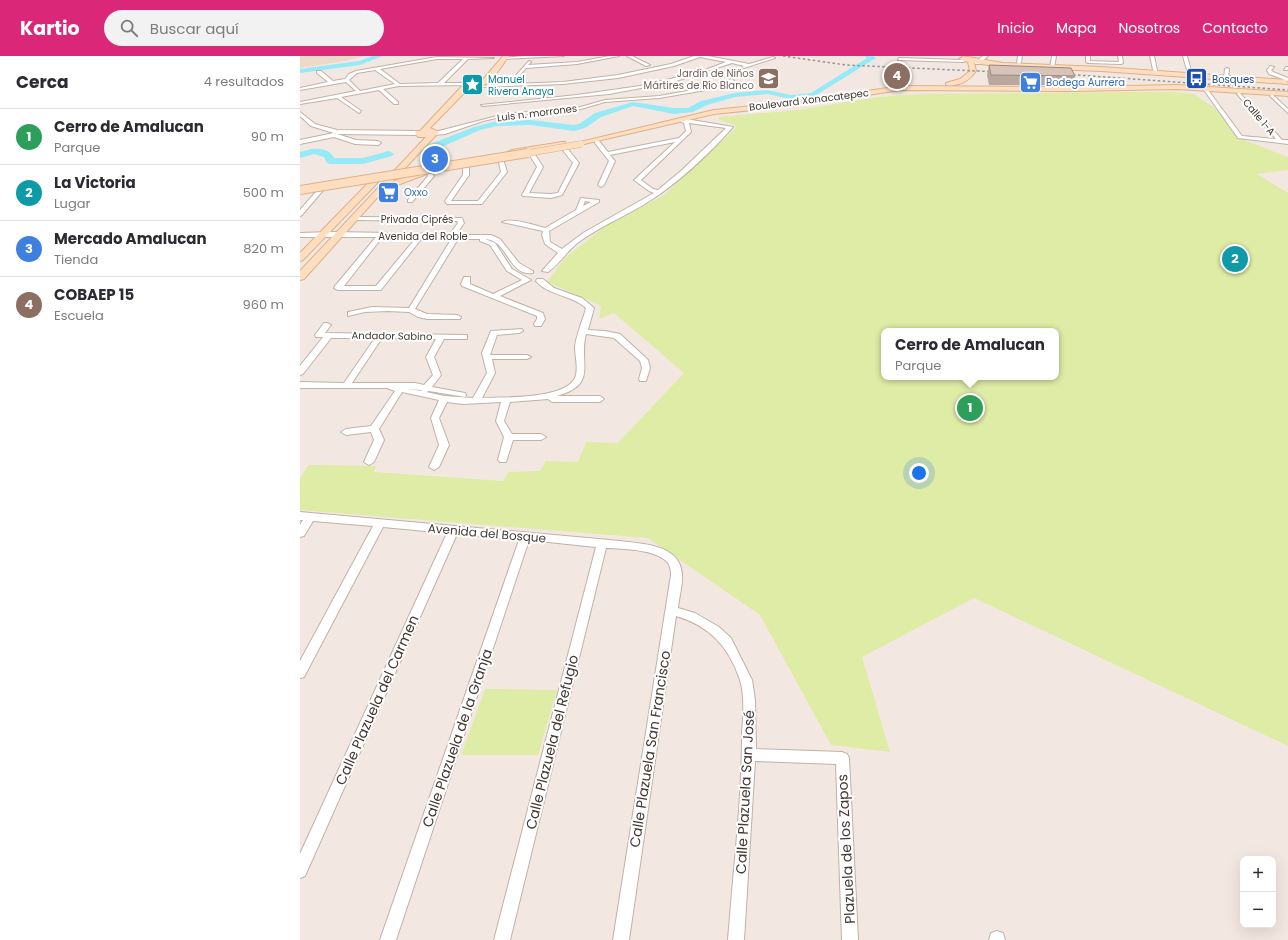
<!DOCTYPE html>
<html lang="es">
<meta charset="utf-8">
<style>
:root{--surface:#fff;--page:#f2f2f3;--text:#2b2b33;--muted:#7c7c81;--line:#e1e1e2;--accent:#db2777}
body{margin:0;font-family:Poppins,sans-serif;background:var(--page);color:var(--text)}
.controls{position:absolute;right:12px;bottom:12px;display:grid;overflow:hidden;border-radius:8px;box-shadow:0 4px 16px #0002}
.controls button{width:36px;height:36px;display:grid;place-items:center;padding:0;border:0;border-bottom:1px solid var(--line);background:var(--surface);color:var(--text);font:20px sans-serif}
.you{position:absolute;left:619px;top:417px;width:14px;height:14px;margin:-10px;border:3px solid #fff;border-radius:50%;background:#1a73e8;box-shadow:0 0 0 6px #1a73e833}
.badge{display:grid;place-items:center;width:26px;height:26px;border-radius:50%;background:var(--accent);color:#fff;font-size:13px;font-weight:700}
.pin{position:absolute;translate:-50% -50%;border:2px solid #fff;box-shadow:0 1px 4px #0006}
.popup{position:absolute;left:581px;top:272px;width:178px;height:52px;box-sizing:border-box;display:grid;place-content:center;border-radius:8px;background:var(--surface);filter:drop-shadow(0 1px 3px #0005);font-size:13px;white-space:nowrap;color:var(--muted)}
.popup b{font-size:15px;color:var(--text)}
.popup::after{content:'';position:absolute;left:50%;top:100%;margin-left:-8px;border:8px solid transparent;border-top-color:var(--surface)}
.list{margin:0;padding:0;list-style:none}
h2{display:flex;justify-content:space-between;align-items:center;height:52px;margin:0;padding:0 16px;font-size:17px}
h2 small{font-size:13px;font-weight:400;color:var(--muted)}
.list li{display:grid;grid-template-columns:26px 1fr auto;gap:12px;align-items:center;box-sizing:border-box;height:56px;padding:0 16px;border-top:1px solid var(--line)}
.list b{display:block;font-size:15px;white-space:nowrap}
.list p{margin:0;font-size:13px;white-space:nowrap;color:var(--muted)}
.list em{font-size:13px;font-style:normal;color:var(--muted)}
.icon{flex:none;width:22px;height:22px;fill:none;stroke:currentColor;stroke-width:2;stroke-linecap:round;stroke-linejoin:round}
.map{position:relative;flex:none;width:988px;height:884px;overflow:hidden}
header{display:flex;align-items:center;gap:24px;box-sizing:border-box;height:56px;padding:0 20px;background:var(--accent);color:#fff}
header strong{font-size:19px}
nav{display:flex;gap:22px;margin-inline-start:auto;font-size:14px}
.search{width:280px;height:36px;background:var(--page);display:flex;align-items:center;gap:10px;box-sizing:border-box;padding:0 14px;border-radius:22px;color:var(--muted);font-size:15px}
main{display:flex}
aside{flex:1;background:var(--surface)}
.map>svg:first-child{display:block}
.education{fill:#edd9c9}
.green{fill:#dfeca5;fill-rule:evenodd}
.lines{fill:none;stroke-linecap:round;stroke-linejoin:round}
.river{fill:#96eaf7;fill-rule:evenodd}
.street-casing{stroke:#c1b1a6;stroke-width:2}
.secondary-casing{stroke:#dab18e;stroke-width:2}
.street{fill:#fff;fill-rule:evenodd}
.secondary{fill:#ffdebf;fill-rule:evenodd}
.rail{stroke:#939393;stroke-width:1.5;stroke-dasharray:2.5 2.5;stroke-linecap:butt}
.secondary-bridge-far1-casing{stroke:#dab18e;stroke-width:7;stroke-linecap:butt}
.secondary-bridge-casing{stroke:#dab18e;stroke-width:10;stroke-linecap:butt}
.secondary-bridge-far1{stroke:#ffdebf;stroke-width:6}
.secondary-bridge{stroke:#ffdebf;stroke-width:8}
.wall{fill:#baa89e}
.building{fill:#d8c3b8;stroke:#978881}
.labels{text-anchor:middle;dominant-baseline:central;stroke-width:4;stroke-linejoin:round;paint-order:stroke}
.far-education-label{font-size:10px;fill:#785e54;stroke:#fff;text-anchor:end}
.far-culture-label{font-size:10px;fill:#0d838f;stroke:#fff;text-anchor:start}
.far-transit-label{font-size:10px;fill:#164399;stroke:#fff;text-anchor:start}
.far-shop-label{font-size:10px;fill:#366cbe;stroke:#fff;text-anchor:start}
.far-street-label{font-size:10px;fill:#443831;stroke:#fff}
.street-label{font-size:12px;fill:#443831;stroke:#fff}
.near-street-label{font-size:14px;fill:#443831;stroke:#fff}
</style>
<header>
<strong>Kartio</strong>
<div class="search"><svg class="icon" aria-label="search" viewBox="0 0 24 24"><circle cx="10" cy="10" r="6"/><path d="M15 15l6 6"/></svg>Buscar aquí</div>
<nav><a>Inicio</a><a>Mapa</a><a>Nosotros</a><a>Contacto</a></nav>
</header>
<main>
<aside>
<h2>Cerca<small>4 resultados</small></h2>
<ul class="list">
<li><span class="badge" style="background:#2e9e5b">1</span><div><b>Cerro de Amalucan</b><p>Parque</p></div><em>90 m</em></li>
<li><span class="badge" style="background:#0f9aa8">2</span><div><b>La Victoria</b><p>Lugar</p></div><em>500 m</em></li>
<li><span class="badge" style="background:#3f7fe0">3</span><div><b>Mercado Amalucan</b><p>Tienda</p></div><em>820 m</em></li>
<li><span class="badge" style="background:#8d6e63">4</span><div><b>COBAEP 15</b><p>Escuela</p></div><em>960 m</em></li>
</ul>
</aside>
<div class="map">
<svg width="988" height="884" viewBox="0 0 988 884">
<rect width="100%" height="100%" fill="#f3e8e1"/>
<polygon class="education" points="0,0 63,0 45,5 0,12"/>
<g class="green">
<path d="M829 36H872L894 38 916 53 939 82 988 101V114L957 118 988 137V690L674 542 562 601 590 696 531 689 460 559 348 482 0 454V422L9 409 76 410 74 416 204 425 208 416 240 415 246 405 278 406 286 386 318 387 384 317 314 257 299 263 301 250 247 226 265 202 312 165 363 140 436 72 435 69 419 64V61L497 54 579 41 620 38ZM584 275H756V321H584Z"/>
<polygon points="185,633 257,634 238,699 161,699"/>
</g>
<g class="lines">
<g class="river">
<polygon points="72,0 83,0 60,9 0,17 0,13 59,5"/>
<polygon points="564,0 574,0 576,2 513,41 491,43 467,38 435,41 407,49 393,56 374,58 333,50 301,61 285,72 274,75 230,69 197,70 180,74 144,90 125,95 120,92 174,71 197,65 230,64 274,69 279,68 295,57 333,46 374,52 388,52 401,45 435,37 467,34 491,39 511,37 567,2"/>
<path d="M11 93C20 92 30 93 34 102H63L89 95 94 98 92 100 63 108H30L27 107 24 101 14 98 0 102V96Z"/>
</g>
<defs>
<g id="street">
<polygon points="225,0 264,0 204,3 202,2"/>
<polygon points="310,0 319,0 277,8 226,12 212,28 263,26 318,19 371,8 394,0 408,0 449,8 473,1 475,2 444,12 442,11 444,10 432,7 373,26 309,38 183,50 181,49 277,39 340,30 400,16 426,6 400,1 374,10 318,22 263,28 181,31 179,30 208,28 229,5 231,6 228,9 277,6"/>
<polygon points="327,0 332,0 350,9 346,10"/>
<polygon points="683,0 688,0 679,8 675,8 675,6"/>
<polygon points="718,0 722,0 721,7 719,8 717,7"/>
<polygon points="752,0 756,0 754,12 752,13 750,12"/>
<polygon points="786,0 790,0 790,5 817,6 819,6 818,0 822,0 823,7 821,8 788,7 786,6"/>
<polygon points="850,0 854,0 858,19 854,18"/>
<polygon points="883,0 887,0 893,22 889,21"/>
<path d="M137 1 194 2 168 3 144 27H168L170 29 99 30 83 33 98 46V48H94L79 34 41 41 61 55 59 57 37 42 0 48V46L56 35 46 26 0 34V32L28 26 17 17V15H21L33 25 45 23 49 18 56 15ZM137 3H163L138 27 100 28 80 13ZM75 14 95 28 60 35 49 24 57 17Z"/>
<polygon points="599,2 663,4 665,5 663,6 598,4"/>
<polygon points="970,10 974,11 971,14 973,16 988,22 988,25 969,18 967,14"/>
<polygon points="986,11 988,11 988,14 984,14"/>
<polygon points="927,12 929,13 928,22 926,23 924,22 925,13"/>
<polygon points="432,23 434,25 406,34 359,42 305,46 277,54 205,60 183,65 145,78 134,79 131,77 205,58 277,52 305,44 359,40 405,32"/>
<polygon points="904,34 908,34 942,80 976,83 937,38 939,36 982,84 988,84 988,88 938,82"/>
<polygon points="972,38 988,53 988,57 970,40"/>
<polygon points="0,56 15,68 37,74 119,75 122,77 119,79 37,78 11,70 0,60"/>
<path d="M380 62 433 71C409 98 378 127 348 146 324 161 298 171 276 188 266 197 259 208 248 216L242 215 258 197 245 188 242 179 243 175 202 166C210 161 235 169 245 172L276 154 281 142 299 144V146L249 175 250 186 262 193 283 177 354 137 349 135 334 124 375 86 310 99 315 105 304 129 301 131 298 129 309 105 295 87V85H299L308 96 379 82 386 75 384 67 377 64ZM389 67 426 72 382 114 358 134 353 133 341 124 391 76ZM285 145 291 146 283 150Z"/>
<polygon points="34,77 56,84 78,85 81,87 78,89 55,88 34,81 0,88 0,84"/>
<polygon points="263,92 267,92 279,107 262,139 251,142 223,140 222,139 237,111 229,98 232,96 234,97 243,111 229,137 251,138 258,137 273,107 262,93"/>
<polygon points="198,102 203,103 207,116 182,148 147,148 145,145 163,119 163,109 166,107 169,109 169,119 151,145 178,145 201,116"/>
<polygon points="126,114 130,114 134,120 112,146 108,146 108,144 128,120"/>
<polygon points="20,131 25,132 2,159 0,160 0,154"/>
<path d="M54 161 162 162 164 167 156 179H191L200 183 219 207 233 215V217C209 221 207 183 185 183L195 187 212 213 231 224 200 240 243 257 245 263 241 270H235L234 268 237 263V260L162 230 161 228 164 221H170V228L193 238 222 224 207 215 190 189 180 185V183H158L115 253 127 258 157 259 161 261 160 263H127L118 261 109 256 88 255 65 256 48 260V256L72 251 109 252 152 182H122L81 234H38L34 232 35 230 76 181H0V177L32 176 150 178 158 167 157 165 52 164V162ZM80 182H116L76 230H44L80 184Z"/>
<path d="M237 223H243L254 232 282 242 294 252 288 274 305 275 320 278 348 304 350 312 346 325H340L339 323 342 312 340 305 314 282 286 278C278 308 299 328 257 340H300L304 343 300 346H252L248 343 210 346 204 365 212 378H241L246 381 241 384H213L206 406H200L198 404 204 381 196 365 201 346 163 348 147 346 139 362 149 389 139 411 134 414 129 411 139 389 131 362 139 344 102 336 79 373 84 384 74 406 69 409 64 406 74 384 71 376 46 379 41 376 46 373 71 370 95 335 87 332H0V326L44 327 75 282H31L3 318 0 319V310L23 281H16L15 279 24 267H27L31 269 25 277 167 279V283H144L134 301 141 319 132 331 165 337 166 339 165 341 129 335 126 336 144 340 173 342 187 317 182 297 191 275 222 273 223 275 219 277 197 279 190 299H227L231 301 227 303H192L195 317 182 342C202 341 270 344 276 319 278 309 275 300 275 291 276 279 283 264 286 252 272 239 249 240 236 225ZM82 282 136 283 126 301 133 319 124 329 115 327H52ZM108 333 121 334 122 335Z"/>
<path d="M0 456 320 485C342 488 380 488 382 518 383 528 379 541 378 552L395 557 419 571 431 582 452 624 455 644 456 693 542 696 547 698 549 702 558 884H542L536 708 455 705 444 884H428C433 816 442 747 442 678 443 661 445 641 440 624 429 591 410 570 376 560L329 884H313L371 519C371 515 370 510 368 507 357 493 323 493 306 492L210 884H194L296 491 229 484 96 884H80L219 484 157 478 5 820 0 822V798L147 477 83 471 4 621 0 622V605L73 470 13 465 4 480 0 481V469L3 464H0Z"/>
<polygon points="697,875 703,877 705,884 689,884 691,877"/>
</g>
<g id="secondary">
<path d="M203 0H209C199 13 187 36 168 33L130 72 139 76 92 126 124 114H127V118L84 134 4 223 0 224V215L126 81H118L115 77 116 75H120L163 29 172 25 181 26Z"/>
<path d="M662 0 703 7 801 11 987 24 988 28 801 15 703 11 674 7 676 15C669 25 658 31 646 29V27L660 23 670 15 668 6 659 3 663 1Z"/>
<polygon points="877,29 988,36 988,40 877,33 774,35 601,34 492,50 414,58 280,89 276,87 414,54 492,46 601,30 774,31"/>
<polygon points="262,86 265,86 265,90 212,98 208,96 212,94"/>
<polygon points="75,120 82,122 3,204 0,205 0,197"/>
</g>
</defs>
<use href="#street" class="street-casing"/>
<use href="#secondary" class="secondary-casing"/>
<use href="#street" class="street"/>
<use href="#secondary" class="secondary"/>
<g class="rail">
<polyline points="483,0 546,9 699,16"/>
<polyline points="763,18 988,34"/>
</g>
<defs>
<polyline id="secondary-bridge-far1" points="222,98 281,88"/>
<polyline id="secondary-bridge" points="0,134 228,97"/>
</defs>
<use href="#secondary-bridge-far1" class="secondary-bridge-far1-casing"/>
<use href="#secondary-bridge" class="secondary-bridge-casing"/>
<use href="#secondary-bridge-far1" class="secondary-bridge-far1"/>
<use href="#secondary-bridge" class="secondary-bridge"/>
</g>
<polygon class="wall" points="689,9 775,20 772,29 689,29 687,19"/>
<polygon class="building" points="689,9 771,12 775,20 691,19"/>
<defs>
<symbol id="school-square" viewBox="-11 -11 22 22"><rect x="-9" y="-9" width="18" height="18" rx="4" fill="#8d6e63" stroke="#fff"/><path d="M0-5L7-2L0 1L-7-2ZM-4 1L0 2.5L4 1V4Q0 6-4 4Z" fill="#fff"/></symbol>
<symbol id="bus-square" viewBox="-11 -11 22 22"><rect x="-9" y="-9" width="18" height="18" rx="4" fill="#1a4fb4" stroke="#fff"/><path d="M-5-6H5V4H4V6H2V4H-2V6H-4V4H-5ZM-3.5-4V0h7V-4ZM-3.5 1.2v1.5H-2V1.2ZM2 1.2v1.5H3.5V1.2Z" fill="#fff"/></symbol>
<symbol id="supermarket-square" viewBox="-11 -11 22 22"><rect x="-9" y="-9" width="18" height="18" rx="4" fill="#3f7fe0" stroke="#fff"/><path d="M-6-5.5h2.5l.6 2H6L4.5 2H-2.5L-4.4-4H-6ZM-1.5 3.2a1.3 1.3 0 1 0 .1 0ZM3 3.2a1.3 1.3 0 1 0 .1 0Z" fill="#fff"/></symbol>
<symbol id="sight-square" viewBox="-11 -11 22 22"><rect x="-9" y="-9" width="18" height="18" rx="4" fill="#0f9aa8" stroke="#fff"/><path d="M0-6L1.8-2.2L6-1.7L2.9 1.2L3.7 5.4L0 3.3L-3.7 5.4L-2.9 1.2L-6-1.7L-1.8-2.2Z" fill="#fff"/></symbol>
</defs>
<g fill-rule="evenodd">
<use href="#school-square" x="456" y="10" width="25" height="25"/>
<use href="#bus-square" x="884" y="10" width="25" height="25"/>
<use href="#supermarket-square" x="718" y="14" width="25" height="25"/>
<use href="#sight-square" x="160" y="16" width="25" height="25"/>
<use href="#supermarket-square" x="76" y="124" width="25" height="25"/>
</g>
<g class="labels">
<g class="far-education-label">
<text x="454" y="17">Jardín de Niños<tspan x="454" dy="12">Mártires de Río Blanco</tspan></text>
</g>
<g class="far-culture-label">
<text x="188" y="23">Manuel<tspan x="188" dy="12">Rivera Anaya</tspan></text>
</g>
<g class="far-transit-label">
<text x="912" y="23">Bosques</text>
</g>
<g class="far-shop-label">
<text x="746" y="26">Bodega Aurrera</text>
<text x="104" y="136">Oxxo</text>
</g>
<g class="far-street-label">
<text transform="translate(509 44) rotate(-7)">Boulevard Xonacatepec</text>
<text transform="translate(237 57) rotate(-7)">Luis n. morrones</text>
<text transform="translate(959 61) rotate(50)">Calle 1-A</text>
<text x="117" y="163">Privada Ciprés</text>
<text x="123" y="180">Avenida del Roble</text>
<text transform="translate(92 280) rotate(1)">Andador Sabino</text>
</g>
<g class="street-label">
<text transform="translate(187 477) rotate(5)">Avenida del Bosque</text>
</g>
<g class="near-street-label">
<text transform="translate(77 644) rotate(-66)">Calle Plazuela del Carmen</text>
<text transform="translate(157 682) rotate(-71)">Calle Plazuela de la Granja</text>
<text transform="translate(252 686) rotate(-76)">Calle Plazuela del Refugio</text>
<text transform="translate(350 693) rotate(-81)">Calle Plazuela San Francisco</text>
<text transform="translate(445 736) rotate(-87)">Calle Plazuela San José</text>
<text transform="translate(546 793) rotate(-93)">Plazuela de los Zapos</text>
</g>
</g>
</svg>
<div class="controls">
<button>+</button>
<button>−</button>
</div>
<div class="you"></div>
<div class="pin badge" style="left:670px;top:352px;background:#2e9e5b">1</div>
<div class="popup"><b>Cerro de Amalucan</b>Parque</div>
<div class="pin badge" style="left:935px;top:203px;background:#0f9aa8">2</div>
<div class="pin badge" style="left:135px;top:103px;background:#3f7fe0">3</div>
<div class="pin badge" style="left:597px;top:20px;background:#8d6e63">4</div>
</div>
</main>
